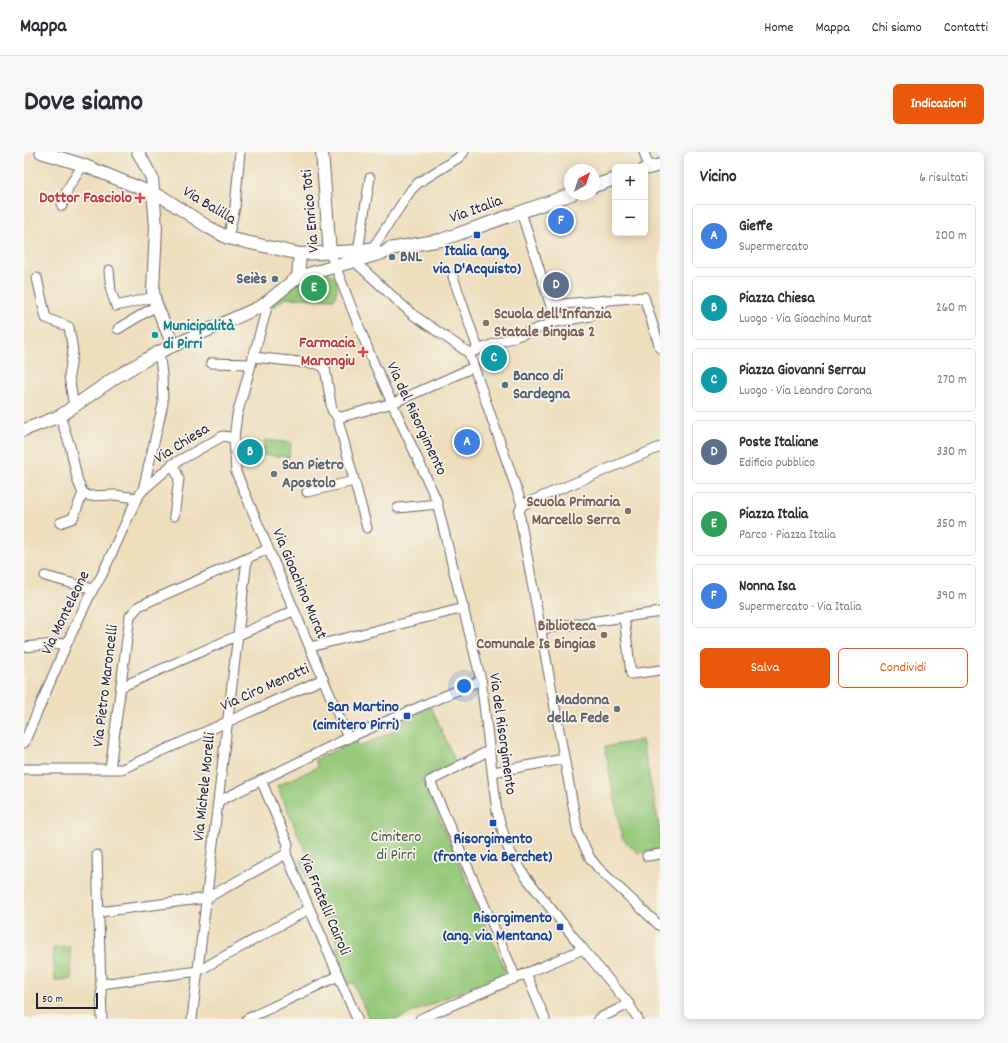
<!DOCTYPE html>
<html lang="it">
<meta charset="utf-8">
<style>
:root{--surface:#fff;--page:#f7f7f7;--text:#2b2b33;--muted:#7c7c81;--line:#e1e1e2;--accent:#ea580c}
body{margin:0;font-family:Dekko,sans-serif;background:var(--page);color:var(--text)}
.controls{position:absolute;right:12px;top:12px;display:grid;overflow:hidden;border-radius:6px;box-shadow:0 2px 10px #0003}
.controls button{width:36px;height:36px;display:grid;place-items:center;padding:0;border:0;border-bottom:1px solid var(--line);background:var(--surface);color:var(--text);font:20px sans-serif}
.compass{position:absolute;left:540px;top:12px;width:36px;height:36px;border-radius:50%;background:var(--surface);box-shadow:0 2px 10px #0003;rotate:39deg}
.scale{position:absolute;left:12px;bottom:10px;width:62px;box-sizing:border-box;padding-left:4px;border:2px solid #22223b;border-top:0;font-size:11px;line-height:14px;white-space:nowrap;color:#22223b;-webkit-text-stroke:3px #f7f3e8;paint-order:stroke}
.you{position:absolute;left:440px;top:534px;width:14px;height:14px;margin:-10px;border:3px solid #fff;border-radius:50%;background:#1a73e8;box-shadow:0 0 0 6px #1a73e833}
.badge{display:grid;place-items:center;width:26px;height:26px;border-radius:50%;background:var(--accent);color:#fff;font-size:13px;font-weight:700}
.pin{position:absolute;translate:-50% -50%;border:2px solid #fff;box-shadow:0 1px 4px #0006}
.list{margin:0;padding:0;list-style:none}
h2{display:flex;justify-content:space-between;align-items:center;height:52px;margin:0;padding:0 16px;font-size:17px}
h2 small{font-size:13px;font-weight:400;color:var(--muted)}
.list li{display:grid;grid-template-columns:26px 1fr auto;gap:12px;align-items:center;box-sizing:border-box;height:64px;margin:0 8px 8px;padding:0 8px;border:1px solid var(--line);border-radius:6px}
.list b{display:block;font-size:15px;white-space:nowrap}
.list p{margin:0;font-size:13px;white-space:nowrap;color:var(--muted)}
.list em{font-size:13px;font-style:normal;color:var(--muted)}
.actions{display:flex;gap:8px;padding:12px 16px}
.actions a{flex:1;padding:9px 0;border:1px solid var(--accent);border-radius:6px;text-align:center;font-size:14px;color:var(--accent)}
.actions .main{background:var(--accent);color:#fff}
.map{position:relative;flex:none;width:636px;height:867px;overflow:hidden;border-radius:6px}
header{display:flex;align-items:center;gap:24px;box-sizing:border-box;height:56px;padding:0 20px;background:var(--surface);border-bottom:1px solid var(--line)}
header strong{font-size:19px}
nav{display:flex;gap:22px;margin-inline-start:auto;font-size:14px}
.intro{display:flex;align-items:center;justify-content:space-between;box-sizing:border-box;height:96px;padding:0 24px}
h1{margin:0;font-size:28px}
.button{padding:10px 18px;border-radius:6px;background:var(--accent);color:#fff;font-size:14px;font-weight:700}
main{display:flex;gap:24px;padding:0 24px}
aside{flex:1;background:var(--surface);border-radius:6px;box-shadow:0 2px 10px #0003}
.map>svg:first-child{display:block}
.green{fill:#97cb7c;stroke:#5c765c}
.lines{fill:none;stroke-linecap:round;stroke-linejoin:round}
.street-casing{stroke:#696468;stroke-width:11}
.secondary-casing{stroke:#696468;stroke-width:14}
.street{stroke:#fff;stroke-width:9}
.secondary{stroke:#fff;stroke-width:12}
.health-dot{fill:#e0444e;stroke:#f7f3e8;stroke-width:1.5}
.transit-dot{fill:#1a4fb4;stroke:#f7f3e8;stroke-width:1.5}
.service-dot{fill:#5c6f8a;stroke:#f7f3e8;stroke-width:1.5}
.education-dot{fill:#8d6e63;stroke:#f7f3e8;stroke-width:1.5}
.culture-dot{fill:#0f9aa8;stroke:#f7f3e8;stroke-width:1.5}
.worship-dot{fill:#6b7280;stroke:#f7f3e8;stroke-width:1.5}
.labels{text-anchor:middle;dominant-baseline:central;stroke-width:3.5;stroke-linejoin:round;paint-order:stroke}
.health-label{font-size:16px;font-weight:bold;fill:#be3a42;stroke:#f7f3e8;text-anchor:end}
.street-label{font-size:16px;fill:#22223b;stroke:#f7f3e8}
.transit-label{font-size:16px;font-weight:bold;fill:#164399;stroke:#f7f3e8}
.service-label{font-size:16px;font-weight:bold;fill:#4e5e75;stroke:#f7f3e8;text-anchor:start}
.education-label{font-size:16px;font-weight:bold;fill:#785e54;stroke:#f7f3e8;text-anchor:end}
.culture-label{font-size:16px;font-weight:bold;fill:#0d838f;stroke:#f7f3e8;text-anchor:start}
.worship-label{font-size:16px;font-weight:bold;fill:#5b616d;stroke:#f7f3e8;text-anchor:start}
.park-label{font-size:16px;fill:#45554e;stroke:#f7f3e8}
</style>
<header>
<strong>Mappa</strong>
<nav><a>Home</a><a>Mappa</a><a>Chi siamo</a><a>Contatti</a></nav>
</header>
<div class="intro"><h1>Dove siamo</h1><a class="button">Indicazioni</a></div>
<main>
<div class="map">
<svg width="636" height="867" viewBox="0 0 636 867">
<rect width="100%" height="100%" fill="#f7f3e8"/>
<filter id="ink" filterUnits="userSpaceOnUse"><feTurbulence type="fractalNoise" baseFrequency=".025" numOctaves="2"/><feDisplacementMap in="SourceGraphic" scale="8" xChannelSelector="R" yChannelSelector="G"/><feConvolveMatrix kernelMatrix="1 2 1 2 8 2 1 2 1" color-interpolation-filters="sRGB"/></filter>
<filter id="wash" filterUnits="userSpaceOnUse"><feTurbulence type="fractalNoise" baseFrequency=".012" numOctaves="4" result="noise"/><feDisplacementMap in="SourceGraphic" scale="16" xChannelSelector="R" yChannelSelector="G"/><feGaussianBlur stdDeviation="0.9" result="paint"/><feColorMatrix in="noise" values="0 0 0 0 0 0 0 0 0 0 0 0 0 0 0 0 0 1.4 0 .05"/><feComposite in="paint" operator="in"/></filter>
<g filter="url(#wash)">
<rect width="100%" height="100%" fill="#eedebc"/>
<g class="green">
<path d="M303 120C315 126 315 136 310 147L261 146 248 156 249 151 275 129Z"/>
<polygon points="241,288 267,291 265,305 239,303"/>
<polygon points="407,555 432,611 398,626 482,820 373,867 345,867 329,830 324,832 309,797 315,795 276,709 284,705 253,634 294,615 291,608 332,589 335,595 375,577 378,569"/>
<polygon points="618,588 636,680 636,697 614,701 598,686 581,595"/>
<polygon points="46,795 48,827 31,828 29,796"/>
</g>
</g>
<g filter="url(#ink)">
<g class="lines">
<defs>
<g id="street">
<polyline points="620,0 625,16"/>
<polyline points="38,54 44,36 59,13"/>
<polyline points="497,60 532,170"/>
<polyline points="204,86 211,55 216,0"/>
<polyline points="348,97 387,38 394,31 434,6 440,0"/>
<polyline points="334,99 346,26"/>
<polyline points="306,101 347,205 412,347 457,528 473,660 484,696 501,724 559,797 605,852 614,867"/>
<polyline points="330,109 388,162 445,201"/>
<polyline points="85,118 87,139 92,154 130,145"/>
<polyline points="429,125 454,197"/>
<polyline points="13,126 22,166 45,175 49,199 45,224 50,255"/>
<polyline points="241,153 242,159 213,263 210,286 212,320 324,586"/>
<polyline points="527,153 620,145 636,196"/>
<polyline points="94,177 132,154"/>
<polyline points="445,201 498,353 495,360 554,681 566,706 575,717 636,774"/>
<polyline points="445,201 532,170 567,164 581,148"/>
<polyline points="229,205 294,212 301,216 308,258 313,264 343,376"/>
<polyline points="187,211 227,212"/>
<polyline points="36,264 46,294 54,330 59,341 65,344 91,343 113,346"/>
<polyline points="313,264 317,265 369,251 450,215"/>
<polyline points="149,312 155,327 150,364"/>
<polyline points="119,338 139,252 138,222 135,200"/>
<polyline points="283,340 330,329"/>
<polyline points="498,353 636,295"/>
<polyline points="374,356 414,352"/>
<polyline points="36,371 49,366 59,341"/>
<polyline points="21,424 69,437"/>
<polyline points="600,465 607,522 636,518"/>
<polyline points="517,477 636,460"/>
<polyline points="0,495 43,491"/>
<polyline points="286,495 440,456"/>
<polyline points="97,535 269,459"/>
<polyline points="0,591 43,491 69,437 77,425 113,346 119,338 149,312 199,284 210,286"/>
<polyline points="466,598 406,629 492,826"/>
<polyline points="0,617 98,617 299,527"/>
<polyline points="86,617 106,464 115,454 244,397"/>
<polyline points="469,620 540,607"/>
<polyline points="237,628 264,692 262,702 333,867"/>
<polyline points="195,649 324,586 457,528"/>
<polyline points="73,703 78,867"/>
<polyline points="623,704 636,702"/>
<polyline points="75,760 183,746 262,702"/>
<polyline points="502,821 521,867"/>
<polyline points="77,832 174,819 285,757"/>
<polyline points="168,867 223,407"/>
<polyline points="223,867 314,824"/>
<polyline points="396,867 559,797"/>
<polyline points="574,867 605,852"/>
</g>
<g id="secondary">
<polyline points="17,0 59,13 140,46 184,75 204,86 276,102 334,99 350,96"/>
<polyline points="114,0 128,26 132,75 129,139 131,150 149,193"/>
<polyline points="298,0 306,101"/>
<polyline points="621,17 636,13"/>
<polyline points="570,34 591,27"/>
<polyline points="365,97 417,88 548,42"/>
<polyline points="274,125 276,102"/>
<polyline points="0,278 36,264 92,225 135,200 238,154 274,125 362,100 365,97"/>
</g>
</defs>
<use href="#street" class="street-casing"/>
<use href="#secondary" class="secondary-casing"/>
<use href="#street" class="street"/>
<use href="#secondary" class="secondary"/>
</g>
</g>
<g class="health-dot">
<path d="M114 40h4v4h4v4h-4v4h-4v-4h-4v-4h4z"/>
<path d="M337 194h4v4h4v4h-4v4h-4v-4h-4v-4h4z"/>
</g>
<g class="transit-dot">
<rect x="449" y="79" width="8" height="8" rx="2"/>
<rect x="379" y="560" width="8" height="8" rx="2"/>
<rect x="465" y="667" width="8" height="8" rx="2"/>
<rect x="532" y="771" width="8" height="8" rx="2"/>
</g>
<g class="service-dot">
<circle cx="368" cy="105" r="4"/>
<circle cx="251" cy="127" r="4"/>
<circle cx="481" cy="233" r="4"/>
</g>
<g class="education-dot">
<circle cx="462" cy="171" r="4"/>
<circle cx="604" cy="359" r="4"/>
<circle cx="580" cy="483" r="4"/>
</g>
<circle class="culture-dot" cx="131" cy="183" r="4"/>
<g class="worship-dot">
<circle cx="250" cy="322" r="4"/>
<circle cx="593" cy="557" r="4"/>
</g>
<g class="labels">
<g class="health-label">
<text x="108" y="46">Dottor Fasciolo</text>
<text x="331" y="191">Farmacia<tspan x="331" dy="18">Marongiu</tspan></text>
</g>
<g class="street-label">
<text transform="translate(185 54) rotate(31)">Via Balilla</text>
<text transform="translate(452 58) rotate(-20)">Via Italia</text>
<text transform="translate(287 59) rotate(-95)">Via Enrico Toti</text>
<text transform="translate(392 267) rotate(65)">Via del Risorgimento</text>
<text transform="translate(158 292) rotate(-32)">Via Chiesa</text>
<text transform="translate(275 432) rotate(67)">Via Gioachino Murat</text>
<text transform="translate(42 461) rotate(-64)">Via Monteleone</text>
<text transform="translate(82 534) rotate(-83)">Via Pietro Maroncelli</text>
<text transform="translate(241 536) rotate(-24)">Via Ciro Menotti</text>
<text transform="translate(478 582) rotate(82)">Via del Risorgimento</text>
<text transform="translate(181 635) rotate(-84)">Via Michele Morelli</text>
<text transform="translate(300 753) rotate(67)">Via Fratelli Cairoli</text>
</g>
<g class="transit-label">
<text x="453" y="99">Italia (ang,<tspan x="453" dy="18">via D'Acquisto)</tspan></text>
<text x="375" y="555" text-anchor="end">San Martino<tspan x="375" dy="18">(cimitero Pirri)</tspan></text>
<text x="469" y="687">Risorgimento<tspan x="469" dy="18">(fronte via Berchet)</tspan></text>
<text x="528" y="766" text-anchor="end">Risorgimento<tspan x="528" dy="18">(ang. via Mentana)</tspan></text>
</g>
<g class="service-label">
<text x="376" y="105">BNL</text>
<text x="243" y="127" text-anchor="end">Seiès</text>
<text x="489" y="224">Banco di<tspan x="489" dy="18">Sardegna</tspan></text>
</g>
<g class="education-label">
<text x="470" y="162" text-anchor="start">Scuola dell'Infanzia<tspan x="470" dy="18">Statale Bingias 2</tspan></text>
<text x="596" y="350">Scuola Primaria<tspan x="596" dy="18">Marcello Serra</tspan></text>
<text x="572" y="474">Biblioteca<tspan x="572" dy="18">Comunale Is Bingias</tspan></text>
</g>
<g class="culture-label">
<text x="139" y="174">Municipalità<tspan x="139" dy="18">di Pirri</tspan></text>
</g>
<g class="worship-label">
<text x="258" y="313">San Pietro<tspan x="258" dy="18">Apostolo</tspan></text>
<text x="585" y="548" text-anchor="end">Madonna<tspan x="585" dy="18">della Fede</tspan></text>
</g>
<g class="park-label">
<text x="372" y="685">Cimitero<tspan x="372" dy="18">di Pirri</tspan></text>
</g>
</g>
</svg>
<div class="controls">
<button>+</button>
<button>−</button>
</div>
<svg class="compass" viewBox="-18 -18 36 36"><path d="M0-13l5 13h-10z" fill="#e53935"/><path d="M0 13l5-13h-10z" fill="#7c7c81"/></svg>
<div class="scale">50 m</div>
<div class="you"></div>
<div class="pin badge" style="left:443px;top:290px;background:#3f7fe0">A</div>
<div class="pin badge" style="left:226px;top:300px;background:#0f9aa8">B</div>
<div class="pin badge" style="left:470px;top:206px;background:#0f9aa8">C</div>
<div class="pin badge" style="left:532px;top:133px;background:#5c6f8a">D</div>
<div class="pin badge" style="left:290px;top:136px;background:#2e9e5b">E</div>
<div class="pin badge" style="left:537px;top:69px;background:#3f7fe0">F</div>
</div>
<aside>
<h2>Vicino<small>6 risultati</small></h2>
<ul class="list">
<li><span class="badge" style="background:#3f7fe0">A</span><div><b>Gieffe</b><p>Supermercato</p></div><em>200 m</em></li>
<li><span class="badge" style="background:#0f9aa8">B</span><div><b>Piazza Chiesa</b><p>Luogo · Via Gioachino Murat</p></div><em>260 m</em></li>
<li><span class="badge" style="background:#0f9aa8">C</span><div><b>Piazza Giovanni Serrau</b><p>Luogo · Via Leandro Corona</p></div><em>270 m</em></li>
<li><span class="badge" style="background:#5c6f8a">D</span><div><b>Poste Italiane</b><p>Edificio pubblico</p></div><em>330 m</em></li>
<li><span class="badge" style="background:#2e9e5b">E</span><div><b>Piazza Italia</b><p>Parco · Piazza Italia</p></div><em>350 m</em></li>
<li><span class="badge" style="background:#3f7fe0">F</span><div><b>Nonna Isa</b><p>Supermercato · Via Italia</p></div><em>390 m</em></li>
</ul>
<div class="actions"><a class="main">Salva</a><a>Condividi</a></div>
</aside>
</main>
